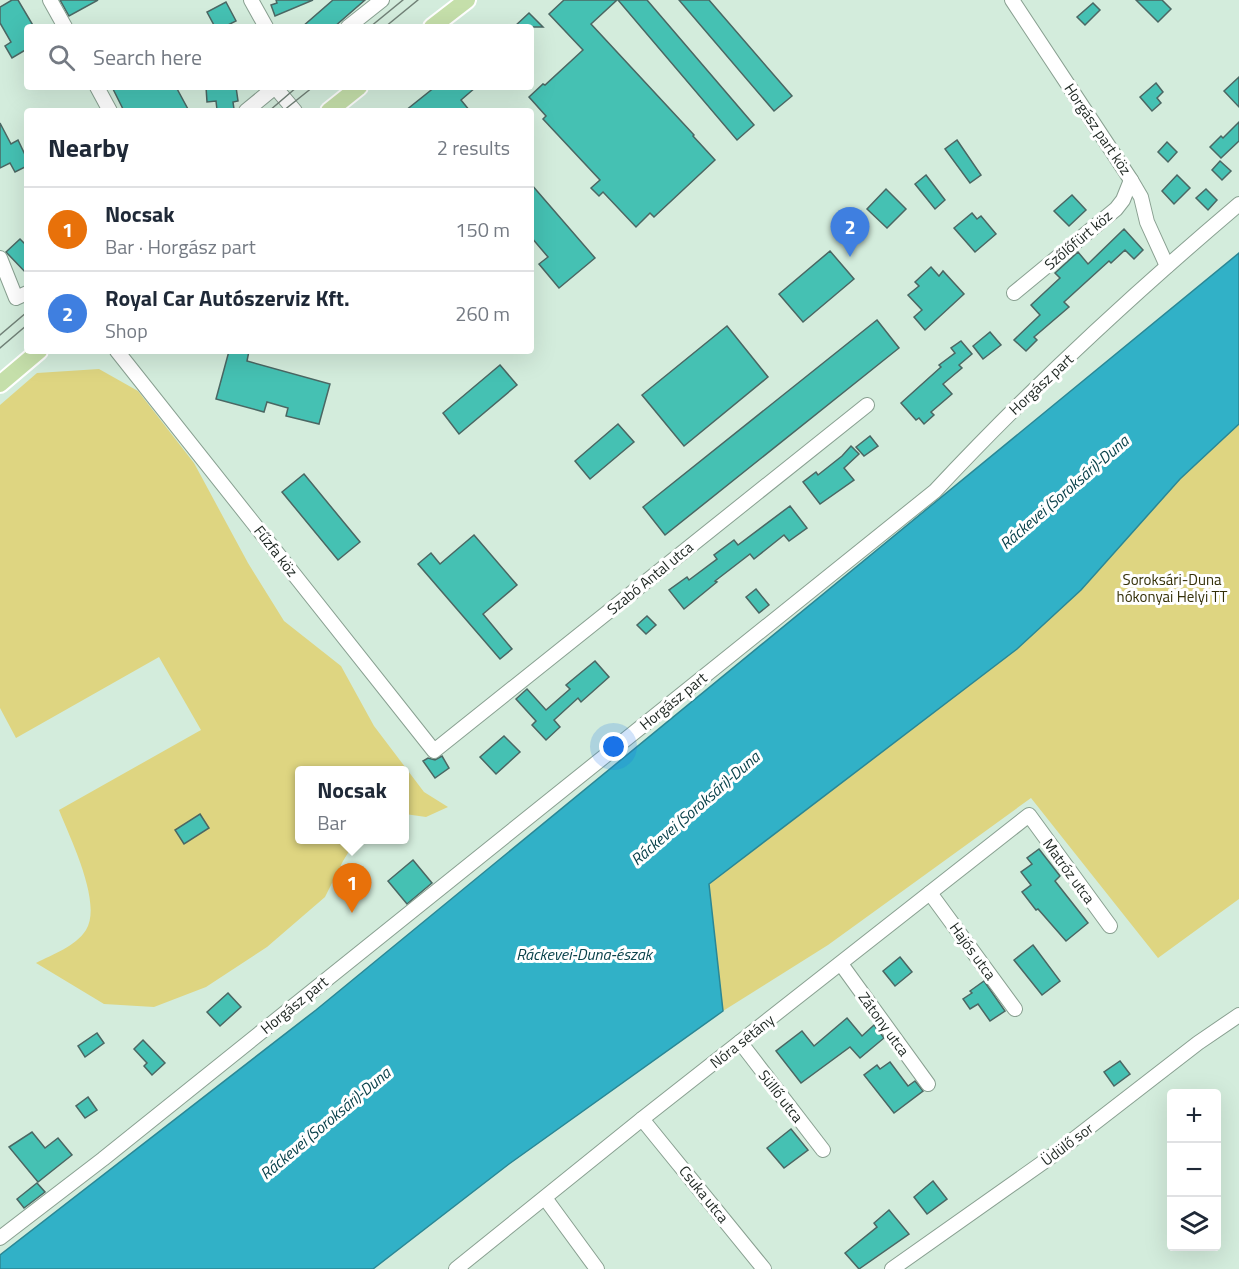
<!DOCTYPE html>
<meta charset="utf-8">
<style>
:root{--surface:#fff;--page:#f6f6f7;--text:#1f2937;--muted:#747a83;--line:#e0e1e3;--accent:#0f766e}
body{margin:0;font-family:"Titillium Web",sans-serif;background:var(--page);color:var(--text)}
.controls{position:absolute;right:18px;bottom:18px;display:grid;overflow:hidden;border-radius:6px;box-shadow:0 6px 24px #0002}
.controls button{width:54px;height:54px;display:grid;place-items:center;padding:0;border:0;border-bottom:2px solid var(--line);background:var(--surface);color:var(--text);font:30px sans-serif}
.you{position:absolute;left:614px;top:747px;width:21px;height:21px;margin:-15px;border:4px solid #fff;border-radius:50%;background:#1a73e8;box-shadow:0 0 0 9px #1a73e833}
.badge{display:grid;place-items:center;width:39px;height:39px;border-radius:50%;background:var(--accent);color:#fff;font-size:20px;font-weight:700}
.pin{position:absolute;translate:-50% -50px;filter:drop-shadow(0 2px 3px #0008)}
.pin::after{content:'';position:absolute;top:32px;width:21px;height:18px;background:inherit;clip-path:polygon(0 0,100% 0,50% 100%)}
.popup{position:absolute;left:295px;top:766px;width:114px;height:78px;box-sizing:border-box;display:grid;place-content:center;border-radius:6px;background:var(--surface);filter:drop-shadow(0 2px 4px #0005);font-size:20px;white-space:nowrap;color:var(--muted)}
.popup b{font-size:22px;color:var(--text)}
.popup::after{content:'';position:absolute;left:50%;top:100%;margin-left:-12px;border:12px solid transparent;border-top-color:var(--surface)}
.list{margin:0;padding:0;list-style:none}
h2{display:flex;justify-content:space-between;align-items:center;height:78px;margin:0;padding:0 24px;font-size:26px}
h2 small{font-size:20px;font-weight:400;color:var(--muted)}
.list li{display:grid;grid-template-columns:39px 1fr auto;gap:18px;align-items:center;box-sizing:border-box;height:84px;padding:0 24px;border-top:2px solid var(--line)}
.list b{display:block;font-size:22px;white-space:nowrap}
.list p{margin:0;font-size:20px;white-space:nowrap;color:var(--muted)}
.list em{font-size:20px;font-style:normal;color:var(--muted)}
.icon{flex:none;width:33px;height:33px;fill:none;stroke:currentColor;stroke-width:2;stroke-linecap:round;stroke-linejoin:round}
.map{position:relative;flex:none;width:1239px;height:1269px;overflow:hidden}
.search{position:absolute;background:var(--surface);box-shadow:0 6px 24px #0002;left:24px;top:24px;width:510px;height:66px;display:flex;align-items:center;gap:15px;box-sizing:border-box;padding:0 21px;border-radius:6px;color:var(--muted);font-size:22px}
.panel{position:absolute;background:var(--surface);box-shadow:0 6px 24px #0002;left:24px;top:108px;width:510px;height:246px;border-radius:6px}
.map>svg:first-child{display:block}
.green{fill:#ded581}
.water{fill:#31b1c7;stroke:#2b8795;stroke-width:1.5}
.building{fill:#45c1b3;stroke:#4b6763;stroke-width:1.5}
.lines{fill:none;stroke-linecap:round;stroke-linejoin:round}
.minor-casing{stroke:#89a091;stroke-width:16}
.major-casing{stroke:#fff;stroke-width:20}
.minor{stroke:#fff;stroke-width:14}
.major{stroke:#c5dfaa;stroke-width:16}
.tram{stroke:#718177;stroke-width:1.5}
.labels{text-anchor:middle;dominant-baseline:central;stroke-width:6;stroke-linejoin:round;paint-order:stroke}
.street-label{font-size:15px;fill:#1d2621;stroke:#fff}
.park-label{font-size:15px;fill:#343008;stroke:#fff}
.water-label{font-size:16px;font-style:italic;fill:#0a424b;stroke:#fff}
</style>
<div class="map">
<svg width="1239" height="1269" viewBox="0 0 1239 1269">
<rect width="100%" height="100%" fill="#d3ecdc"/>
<g class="green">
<path d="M99 369 138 391 194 463 248 563 284 621 341 666 374 726 424 792 448 807 426 817 405 814 404 770H300V840H356L343 861 325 897 267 947 206 987 154 1007 104 1004 36 963C53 954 75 947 86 930 103 903 69 836 59 810L201 730 159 657 16 738 0 708V405L37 373Z"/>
<polygon points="1239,424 1239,899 1158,958 1031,798 828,945 723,1011 708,884 1017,649 1081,590 1180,479"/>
</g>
<polygon class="water" points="1239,253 1239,424 1180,479 1081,590 1017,649 709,884 723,1011 509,1164 373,1269 0,1269 0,1255 316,1010"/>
<g class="building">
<polygon points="12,0 18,0 34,27 27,27 27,49 12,58 5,46 11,42 0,23 0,7"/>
<polygon points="60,0 98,0 69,16"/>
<polygon points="276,0 313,0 275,16 271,5 277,3"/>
<polygon points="333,0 365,0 334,27 302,27"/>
<polygon points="564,0 617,0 591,24 694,135 693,136 715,160 654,217 650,213 636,227 603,192 599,196 591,188 600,180 543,119 546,116 529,97 543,84 545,85 583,50 549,14"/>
<polygon points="618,0 647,0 754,125 737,140"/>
<polygon points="679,0 709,0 792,96 774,111"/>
<polygon points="1136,0 1162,0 1171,9 1158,22"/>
<polygon points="226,2 236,21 224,27 215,27 207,12"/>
<polygon points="1093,3 1100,10 1085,25 1077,17"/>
<polygon points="529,13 543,27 514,27"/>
<polygon points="1239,77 1239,107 1224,91"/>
<polygon points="1156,83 1163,92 1157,98 1161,103 1152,111 1140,97"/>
<polygon points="112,87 176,87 189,111 124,111"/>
<polygon points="206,87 236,87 238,101 233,102 234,109 217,110 216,101 207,102"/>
<polygon points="435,87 476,87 461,100 470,111 405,111"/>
<polygon points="1239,122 1239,141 1221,158 1210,147 1221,136 1223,138"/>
<polygon points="0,123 11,144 18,140 27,159 27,166 15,172 10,163 0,168"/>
<polygon points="957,140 981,175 970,183 945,149"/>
<polygon points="1167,142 1177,152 1168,162 1158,152"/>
<polygon points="1220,161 1231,171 1222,180 1212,170"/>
<polygon points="926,175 945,200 935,209 915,184"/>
<polygon points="1177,175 1190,188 1174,204 1162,191"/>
<polygon points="531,184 595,258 559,288 539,264 548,257 531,237"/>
<polygon points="886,189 906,209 887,228 867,209"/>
<polygon points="1206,189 1217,200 1208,210 1196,198"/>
<polygon points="1072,195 1086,210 1069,226 1054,211"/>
<polygon points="972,213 977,219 981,216 996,234 975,252 954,228"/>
<polygon points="1124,229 1143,250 1134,259 1125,250 1111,263 1109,261 1064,302 1069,307 1034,337 1037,340 1026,351 1014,340 1040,315 1031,305 1060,278 1055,273 1078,252 1088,264"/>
<polygon points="20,239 27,246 27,274 6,252"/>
<polygon points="830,251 854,279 803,322 779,294"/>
<polygon points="931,267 939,276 943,271 964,294 925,330 914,317 922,310 908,295 919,286 915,282"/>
<polygon points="877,320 899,348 665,535 643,507"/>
<polygon points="727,326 768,377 684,446 642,395"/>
<polygon points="990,332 1001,345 983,359 973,346"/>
<polygon points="961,341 972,354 959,365 962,368 943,384 952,394 931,412 934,415 924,424 919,418 916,420 901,403 941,367 939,365 955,353 951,348"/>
<polygon points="229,351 249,351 247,361 330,384 319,424 286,416 288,408 267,402 264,412 216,399"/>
<polygon points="500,365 517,385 459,434 443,413"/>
<polygon points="618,424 634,442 590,479 575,461"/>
<polygon points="870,436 878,446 864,456 856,447"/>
<polygon points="851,446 859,454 844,468 854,480 820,504 803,482 816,472 818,475 842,456"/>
<polygon points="304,474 360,542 338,560 282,492"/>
<polygon points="790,506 807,528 789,541 784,535 754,559 750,554 715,581 717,582 684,609 669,590 687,577 689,580 717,559 714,555 734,540 738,545"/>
<polygon points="474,535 517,585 483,614 512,649 500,659 418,564 431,553 440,564"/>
<polygon points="756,589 769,605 759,613 746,597"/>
<polygon points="647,616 656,625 646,634 637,625"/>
<polygon points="595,661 609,677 581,702 578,698 554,720 560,727 546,740 532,725 536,721 516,699 527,689 546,710 570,689 566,685"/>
<polygon points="504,736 520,752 496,774 480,757"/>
<polygon points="442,756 449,768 435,778 423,761 428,758 435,760"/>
<polygon points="200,814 209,828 184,844 175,830"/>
<polygon points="1039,849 1060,876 1055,881 1088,923 1066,941 1038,909 1036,910 1022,892 1031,885 1021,872 1032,864 1027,858"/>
<polygon points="413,860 432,883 407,904 388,881"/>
<polygon points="1033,945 1060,981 1042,995 1014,960"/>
<polygon points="900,957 912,972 895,986 883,971"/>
<polygon points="984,981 1005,1011 990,1021 978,1004 970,1009 963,999 972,993 970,991"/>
<polygon points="228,993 241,1007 220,1026 207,1012"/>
<polygon points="847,1018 862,1036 874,1025 884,1038 860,1058 850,1047 801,1083 776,1051 802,1031 814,1046"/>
<polygon points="97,1033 104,1043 85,1057 78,1046"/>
<polygon points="143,1040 165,1063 152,1075 144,1066 147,1063 134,1049"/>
<polygon points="1120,1061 1130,1074 1114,1086 1104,1072"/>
<polygon points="890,1062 908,1086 915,1081 923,1091 894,1113 864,1075 877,1065 880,1069"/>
<polygon points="88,1097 97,1110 85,1118 76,1106"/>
<polygon points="791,1129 808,1150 784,1168 767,1148"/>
<polygon points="32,1132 45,1148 58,1138 72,1155 38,1182 9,1147"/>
<polygon points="933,1181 947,1199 927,1214 914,1197"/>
<polygon points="37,1183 45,1192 24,1208 17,1199"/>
<polygon points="889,1210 909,1234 859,1269 845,1253 877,1227 874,1223"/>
</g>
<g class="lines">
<defs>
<g id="minor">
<polyline points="50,0 65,27"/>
<polyline points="251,0 266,27"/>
<polyline points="1012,0 1131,180 1141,197 1147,222 1167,266"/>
<polyline points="348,27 382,0"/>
<polyline points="97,87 110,111"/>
<polyline points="246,111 275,87 295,111"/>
<polyline points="0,258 16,298 27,293"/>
<polyline points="1014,293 1116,209 1123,200 1131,180"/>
<polyline points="117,351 434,751 867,405"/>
<polyline points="930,893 1015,1009"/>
<polyline points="841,964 928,1084"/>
<polyline points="740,1042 823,1150"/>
<polyline points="642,1119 764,1269"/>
<polyline points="545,1198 597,1269"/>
<path d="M0 1238 103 1159 935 491C1030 389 1133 294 1239 204"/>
<polyline points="456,1269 642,1119 1029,815 1110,926"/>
<polyline points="892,1269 1052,1156 1198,1043 1239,1015"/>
</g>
<g id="major">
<polyline points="432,27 467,0"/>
<polyline points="329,111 359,87"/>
<polyline points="0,384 39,351"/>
</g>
</defs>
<use href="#minor" class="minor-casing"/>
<use href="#major" class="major-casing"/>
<use href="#minor" class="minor"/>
<use href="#major" class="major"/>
<g class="tram">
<polyline points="370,27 403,0"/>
<polyline points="385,27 418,0"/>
<polyline points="269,111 297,87"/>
<polyline points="283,111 313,87"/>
<polyline points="0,335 27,312"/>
<polyline points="0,348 27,325"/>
</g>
</g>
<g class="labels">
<g class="street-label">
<text transform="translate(1098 129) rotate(56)">Horgász part köz</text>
<text transform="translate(1078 240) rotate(-40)">Szőlőfürt köz</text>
<text transform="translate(1041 384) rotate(-43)">Horgász part</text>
<text transform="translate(276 551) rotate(52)">Fűzfa köz</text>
<text transform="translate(650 578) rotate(-39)">Szabó Antal utca</text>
<text transform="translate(673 701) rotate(-39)">Horgász part</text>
<text transform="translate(1069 871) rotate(54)">Matróz utca</text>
<text transform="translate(973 951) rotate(54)">Hajós utca</text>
<text transform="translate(294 1005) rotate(-39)">Horgász part</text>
<text transform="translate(884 1024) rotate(54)">Zátony utca</text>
<text transform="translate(742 1041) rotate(-38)">Nóra sétány</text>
<text transform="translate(781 1096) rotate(52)">Süllő utca</text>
<text transform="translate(1067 1144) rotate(-37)">Üdülő sor</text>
<text transform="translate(704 1194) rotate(51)">Csuka utca</text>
</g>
<g class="park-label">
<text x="1172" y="579">Soroksári-Duna<tspan x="1172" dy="17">hókonyai Helyi TT</tspan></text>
</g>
<g class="water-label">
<text transform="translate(1064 492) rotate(-41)">Ráckevei (Soroksári)-Duna</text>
<text transform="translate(695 808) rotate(-41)">Ráckevei (Soroksári)-Duna</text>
<text x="584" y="954">Ráckevei-Duna-észak</text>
<text transform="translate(325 1123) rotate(-40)">Ráckevei (Soroksári)-Duna</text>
</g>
</g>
</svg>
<div class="controls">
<button>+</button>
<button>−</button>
<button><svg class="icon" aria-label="layers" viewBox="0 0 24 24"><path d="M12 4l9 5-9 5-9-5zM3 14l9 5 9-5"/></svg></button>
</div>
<div class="you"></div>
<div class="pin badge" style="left:352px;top:913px;background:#e8710a">1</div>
<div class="popup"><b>Nocsak</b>Bar</div>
<div class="pin badge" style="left:850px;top:257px;background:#3f7fe0">2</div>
<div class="search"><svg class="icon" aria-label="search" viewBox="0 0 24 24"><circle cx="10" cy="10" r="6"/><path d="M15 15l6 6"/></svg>Search here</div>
<section class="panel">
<h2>Nearby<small>2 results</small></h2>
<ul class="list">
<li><span class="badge" style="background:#e8710a">1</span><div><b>Nocsak</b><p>Bar · Horgász part</p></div><em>150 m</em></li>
<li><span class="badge" style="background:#3f7fe0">2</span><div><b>Royal Car Autószerviz Kft.</b><p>Shop</p></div><em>260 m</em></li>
</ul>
</section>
</div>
